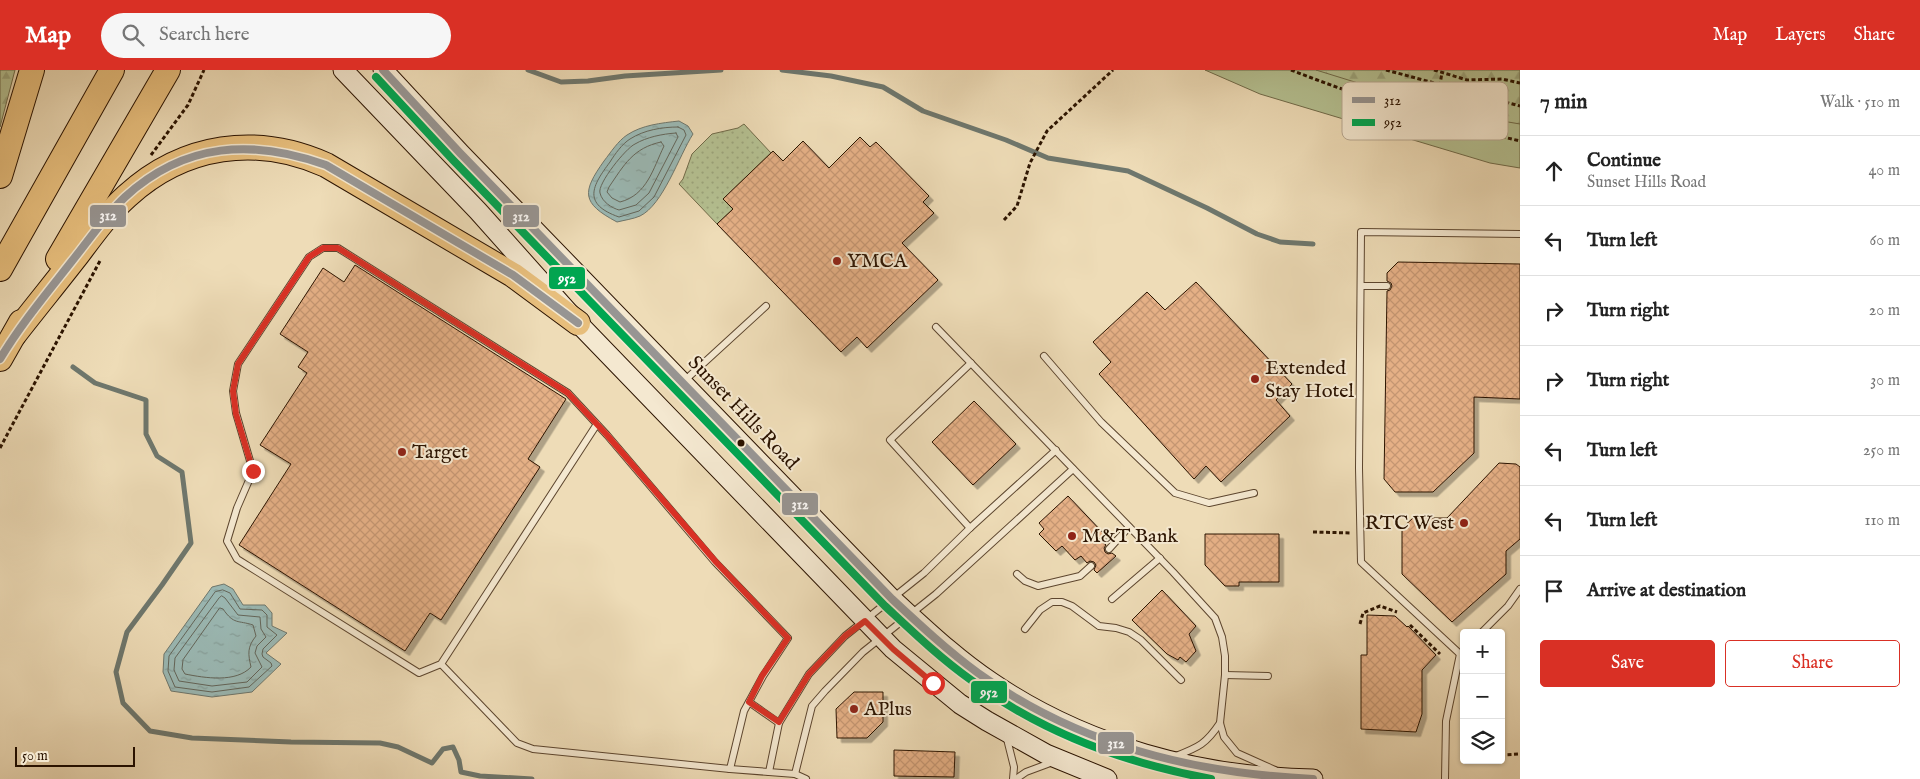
<!DOCTYPE html>
<meta charset="utf-8">
<style>
:root{--surface:#fff;--page:#f6f6f6;--text:#222;--muted:#767676;--line:#e0e0e0;--accent:#d93025}
body{margin:0;font-family:"IM FELL English",serif;background:var(--page);color:var(--text)}
.controls{position:absolute;right:15px;bottom:15px;display:grid;overflow:hidden;border-radius:5px;box-shadow:0 1px 4px #0004}
.controls button{width:45px;height:45px;display:grid;place-items:center;padding:0;border:0;border-bottom:1px solid var(--line);background:var(--surface);color:var(--text);font:25px sans-serif}
.scale{position:absolute;left:15px;bottom:12px;width:120px;box-sizing:border-box;padding-left:5px;border:2px solid #2b1300;border-top:0;font-size:14px;line-height:18px;white-space:nowrap;color:#2b1300;-webkit-text-stroke:4px #f4e8d0;paint-order:stroke}
.stop{position:absolute;width:15px;height:15px;margin:-11px;border:4px solid #d93025;border-radius:50%;background:#fff}
.stop.end{background:#d93025;border-color:#fff;box-shadow:0 1px 5px #0008}
.list{margin:0;padding:0;list-style:none}
h2{display:flex;justify-content:space-between;align-items:center;height:65px;margin:0;padding:0 20px;font-size:21px}
h2 small{font-size:16px;font-weight:400;color:var(--muted)}
.list li{display:grid;grid-template-columns:32px 1fr auto;gap:15px;align-items:center;box-sizing:border-box;height:70px;padding:0 20px;border-top:1px solid var(--line)}
.list b{display:block;font-size:19px;white-space:nowrap}
.list p{margin:0;font-size:16px;white-space:nowrap;color:var(--muted)}
.list em{font-size:16px;font-style:normal;color:var(--muted)}
.actions{display:flex;gap:10px;padding:15px 20px}
.actions a{flex:1;padding:11px 0;border:1px solid var(--accent);border-radius:5px;text-align:center;font-size:18px;color:var(--accent)}
.actions .main{background:var(--accent);color:#fff}
.icon{flex:none;width:28px;height:28px;fill:none;stroke:currentColor;stroke-width:2;stroke-linecap:round;stroke-linejoin:round}
.map{position:relative;flex:none;width:1520px;height:709px;overflow:hidden}
header{display:flex;align-items:center;gap:30px;box-sizing:border-box;height:70px;padding:0 25px;background:var(--accent);color:#fff}
header strong{font-size:24px}
nav{display:flex;gap:28px;margin-inline-start:auto;font-size:18px}
.search{width:350px;height:45px;background:var(--page);display:flex;align-items:center;gap:12px;box-sizing:border-box;padding:0 18px;border-radius:28px;color:var(--muted);font-size:19px}
main{display:flex}
aside{flex:1;background:var(--surface)}
.map>svg:first-child{display:block}
.green{fill:#b5c192;stroke:#706a49}
.forest{fill:url(#forest-firs);stroke:#706a49}
.park{fill:url(#park-dots);stroke:#706a49}
.water{fill:url(#water-ripples);stroke:#6e776d}
.lines{fill:none;stroke-linecap:round;stroke-linejoin:round}
.shore{stroke:#63665b;stroke-width:1}
.stream{stroke:#6e776d;stroke-width:5}
.building{fill:url(#building-cross-hatch);stroke:#2b1300;filter:url(#shadow)}
.lane-casing{stroke:#5c452e;stroke-width:8}
.secondary-casing{stroke:#2b1300;stroke-width:21}
.highway-casing{stroke:#2b1300;stroke-width:26}
.path{stroke:#2b1300;stroke-width:3;stroke-dasharray:4 2.5;stroke-linecap:butt}
.lane{stroke:#f4e8d0;stroke-width:6}
.secondary{stroke:#f4e8d0;stroke-width:19}
.highway{stroke:#e7be7c;stroke-width:24}
.bus-1-casing{stroke:#f4e8d0;stroke-width:11}
.bus-2-casing{stroke:#f4e8d0;stroke-width:11}
.bus-1{stroke:#979593;stroke-width:8}
.bus-2{stroke:#00a651;stroke-width:8}
.route{stroke:#d93025;stroke-width:6}
.poi-dot{fill:#8f2418;stroke:#f4e8d0;stroke-width:2}
.bus-dot{fill:#2b1300;stroke:#f4e8d0;stroke-width:2}
.labels{text-anchor:middle;dominant-baseline:central;stroke-width:4;stroke-linejoin:round;paint-order:stroke}
.poi-label{font-size:20px;fill:#2b1300;stroke:#f4e8d0;text-anchor:start}
.street-label{font-size:20px;fill:#2b1300;stroke:#f4e8d0}
.key{fill:#f4e8d0;stroke:#b8a892;stroke-width:1}
.key-label{font-size:14px;fill:#2b1300}
.line-badge{stroke:#f4e8d0;stroke-width:2}
.badge-label{font-size:14px;text-anchor:middle;font-weight:bold;fill:#fff}
</style>
<header>
<strong>Map</strong>
<div class="search"><svg class="icon" aria-label="search" viewBox="0 0 24 24"><circle cx="10" cy="10" r="6"/><path d="M15 15l6 6"/></svg>Search here</div>
<nav><a>Map</a><a>Layers</a><a>Share</a></nav>
</header>
<main>
<div class="map">
<svg width="1520" height="709" viewBox="0 0 1520 709">
<defs>
<pattern id="forest-firs" width="22" height="20" patternUnits="userSpaceOnUse" patternTransform="scale(1.25)"><rect width="22" height="20" fill="#b5c192"/><path d="M5 1l3.5 6h-7zM16 11l3.5 6h-7z" fill="#9ca57c"/></pattern>
<pattern id="park-dots" width="8" height="8" patternUnits="userSpaceOnUse" patternTransform="scale(1.25)"><rect width="8" height="8" fill="#b5c192"/><path d="M2 2h.1M6 6h.1" fill="none" stroke="#9ca57c" stroke-width="1.8" stroke-linecap="round"/></pattern>
<pattern id="water-ripples" width="26" height="14" patternUnits="userSpaceOnUse" patternTransform="scale(1.25)"><rect width="26" height="14" fill="#9bbab6"/><path d="M2 4q2-2 4 0t4 0M15 11q2-2 4 0t4 0" fill="none" stroke="#869f9b"/></pattern>
<pattern id="building-cross-hatch" width="8" height="8" patternUnits="userSpaceOnUse" patternTransform="scale(1.25)"><rect width="8" height="8" fill="#e5b086"/><path d="M0 0l8 8M0 8l8-8" fill="none" stroke="#c59672"/></pattern>
<filter id="shadow"><feDropShadow dx="4.5" dy="4.5" stdDeviation="0" flood-color="#0004"/></filter>
</defs>
<rect width="100%" height="100%" fill="#eedcb7"/>
<filter id="stains"><feTurbulence type="fractalNoise" baseFrequency=".004" numOctaves="4"/><feColorMatrix values="0 0 0 0 .2 0 0 0 0 .09 0 0 0 0 .02 0 0 0 .5 -.17"/></filter>
<radialGradient id="worn" r=".72"><stop offset=".6" stop-color="#630" stop-opacity="0"/><stop offset="1" stop-color="#630" stop-opacity=".3"/></radialGradient>
<polygon class="green" points="1205,0 1453,0 1520,20 1520,98 1490,93 1260,24"/>
<g class="forest">
<polygon points="0,0 15,0 0,57"/>
<polygon points="1316,0 1520,0 1520,54 1455,43"/>
</g>
<polygon class="park" points="744,54 771,83 723,129 733,139 717,154 679,114 683,109 692,84 712,64 738,58"/>
<g class="water">
<path d="M679 51 688 56 693 64C679 86 663 135 640 146 633 149 625 150 617 152 581 133 582 122 604 91 611 82 618 71 627 65 642 55 661 53 679 51Z"/>
<polygon points="224,514 233,519 243,535 265,535 272,543 272,556 287,563 266,583 281,594 252,622 212,627 171,621 163,602 164,584 212,517"/>
</g>
<g class="lines">
<g class="shore">
<path d="M678 57 684 60 686 65 654 127 639 141 619 147C582 134 592 116 610 92 615 84 622 74 630 69 644 60 662 57 678 57Z"/>
<path d="M676 63 678 67 649 123 636 135 619 140C612 138 602 132 600 123 597 114 626 78 635 74 647 67 662 64 676 63Z"/>
<path d="M661 72 664 76C653 99 647 125 620 132L612 128 607 122 609 117C624 95 633 78 661 72Z"/>
<polygon points="223,520 230,523 240,539 262,540 267,545 267,557 277,565 263,579 262,584 263,587 271,593 272,596 249,617 212,622 175,617 168,601 169,586 215,522"/>
<polygon points="222,526 225,528 238,545 260,547 261,559 266,567 257,576 255,583 262,597 247,612 212,616 179,611 174,600 175,588 219,528"/>
<path d="M220 538 223 539C234 555 238 550 253 555L256 566C247 577 248 584 251 597 236 613 205 608 185 604L182 599 183 590Z"/>
</g>
<g class="stream">
<polyline points="528,0 561,12 588,11 625,6 721,0"/>
<polyline points="782,0 831,6 883,17 923,41 1006,70 1048,88 1128,101 1207,138 1257,164 1280,172 1313,174"/>
<polyline points="73,297 95,313 146,330 146,364 157,386 182,402 191,473 162,515 127,562 116,602 123,633 150,661 192,668 291,672 380,673 398,677 432,693 443,679 453,677 459,690 461,702 480,706 532,709"/>
</g>
</g>
<g class="building">
<polygon points="860,67 870,77 876,72 929,126 923,132 934,143 902,173 938,210 867,278 857,267 841,282 717,154 733,139 723,129 773,81 783,91 803,71 829,98"/>
<polygon points="1398,192 1520,194 1520,329 1474,327 1474,383 1433,422 1395,422 1384,409 1387,221 1390,220 1392,216 1391,213 1387,211 1387,203"/>
<polygon points="355,195 566,329 528,389 540,397 441,550 430,543 405,581 239,475 291,394 260,375 307,303 298,297 308,282 280,264 323,198 344,212"/>
<polygon points="1196,212 1292,314 1276,330 1290,346 1221,412 1206,396 1194,409 1099,304 1111,292 1093,272 1147,222 1165,240"/>
<polygon points="974,331 1016,374 973,415 932,372"/>
<polygon points="1499,393 1516,394 1520,397 1520,469 1506,481 1506,504 1452,552 1402,504 1402,458 1413,448 1447,448"/>
<polygon points="1068,426 1104,464 1099,469 1106,475 1104,478 1105,482 1108,484 1112,483 1116,486 1097,503 1094,500 1096,495 1094,492 1090,491 1087,493 1081,486 1075,490 1062,476 1056,481 1039,464 1044,459 1039,453"/>
<polygon points="1205,464 1279,464 1279,512 1239,512 1239,516 1225,516 1205,495"/>
<polygon points="1162,520 1196,556 1189,564 1196,581 1186,592 1180,587 1178,590 1167,584 1132,550"/>
<polygon points="1367,545 1395,546 1407,557 1408,556 1436,585 1422,600 1422,644 1416,662 1361,659 1361,585 1367,585"/>
<polygon points="854,622 883,622 883,652 867,668 837,668 836,639"/>
<polygon points="894,680 955,682 954,707 894,706"/>
</g>
<g class="lines">
<defs>
<g id="lane">
<polyline points="1361,216 1387,216"/>
<polyline points="936,257 1173,502 1215,548 1222,567 1225,586 1225,605 1220,653 1224,667 1237,683 1275,700"/>
<polyline points="1044,286 1101,352 1175,423 1209,433 1254,423"/>
<polyline points="683,312 766,236"/>
<polyline points="970,458 890,370 971,293"/>
<polyline points="1109,479 1129,457"/>
<polyline points="1017,504 1025,511 1038,516 1080,506 1091,496"/>
<polyline points="1112,529 1160,488"/>
<polyline points="1025,559 1040,540 1052,532 1062,532 1072,536 1099,556 1116,558 1129,562 1141,570 1181,610"/>
<polyline points="1481,563 1508,536 1520,519"/>
<polyline points="1460,584 1361,492 1359,398 1361,162 1520,164"/>
<polyline points="441,594 517,673 533,679 730,699 744,641 763,606 788,568 715,492 607,365 568,323 338,178 323,178 309,187 238,294 233,321 236,343 253,401 237,438 227,471 237,489 419,603 441,594 597,354"/>
<polyline points="1225,605 1268,606"/>
<polyline points="749,632 779,653"/>
<polyline points="1006,665 1014,697 1013,709"/>
<path d="M1176 686C1199 677 1206 674 1220 653"/>
<polyline points="730,699 795,704 806,709"/>
<polyline points="769,702 779,653 809,604 845,566 924,503 970,458 1056,380"/>
<polyline points="795,704 812,636 825,621 863,582 936,524 1073,399"/>
<polyline points="1016,709 1026,702 1053,692"/>
<polyline points="1445,709 1446,651 1460,584 1464,580"/>
</g>
<g id="secondary">
<polyline points="343,0 478,141 578,253 893,579 960,634 987,651 1046,684 1107,709"/>
<path d="M383 0 460 83 892 529C924 558 955 588 991 612 1085 676 1199 707 1313 709"/>
</g>
<g id="highway">
<polyline points="0,106 32,0"/>
<polyline points="58,189 168,0"/>
<polyline points="0,199 112,0"/>
<path d="M14 265C35 238 57 211 78 184 93 164 108 143 127 126 184 74 257 64 326 95L513 205 578 253"/>
<polyline points="0,289 21,252"/>
</g>
</defs>
<use href="#lane" class="lane-casing"/>
<use href="#secondary" class="secondary-casing"/>
<use href="#highway" class="highway-casing"/>
<g class="path">
<path d="M1291 0C1365 29 1443 53 1520 71"/>
<polyline points="1386,0 1520,36"/>
<polyline points="1434,0 1467,10 1502,9 1520,13"/>
<polyline points="1435,48 1442,2"/>
<polyline points="151,85 188,35 204,0"/>
<polyline points="1004,150 1017,136 1030,93 1047,61 1113,0"/>
<polyline points="0,378 101,189"/>
<polyline points="1313,462 1352,463"/>
<polyline points="1360,554 1363,543 1380,536 1397,542"/>
<polyline points="1410,555 1440,584"/>
<polyline points="1501,685 1520,684"/>
</g>
<use href="#lane" class="lane"/>
<use href="#secondary" class="secondary"/>
<use href="#highway" class="highway"/>
<defs>
<g id="bus-1">
<path d="M383 0 460 83 892 529C920 555 948 581 978 603 1078 675 1192 703 1313 709"/>
<path d="M0 289C21 254 47 223 72 191 89 170 105 146 125 127 185 72 253 69 326 95L513 205 578 253"/>
</g>
<path id="bus-2" d="M376 7 453 90 885 536C913 562 940 588 971 610 1041 662 1125 693 1211 709"/>
</defs>
<use href="#bus-1" class="bus-1-casing"/>
<use href="#bus-2" class="bus-2-casing"/>
<use href="#bus-1" class="bus-1"/>
<use href="#bus-2" class="bus-2"/>
</g>
<g class="lines">
<polyline class="route" points="253,401 236,344 233,321 238,294 309,187 323,178 338,178 568,323 607,365 716,492 788,568 762,606 749,632 779,652 809,604 845,566 865,551 893,579 933,613"/>
</g>
<g class="poi-dot">
<circle cx="837" cy="191" r="5"/>
<circle cx="1255" cy="309" r="5"/>
<circle cx="402" cy="382" r="5"/>
<circle cx="1464" cy="453" r="5"/>
<circle cx="1072" cy="466" r="5"/>
<circle cx="854" cy="639" r="5"/>
</g>
<circle class="bus-dot" cx="741" cy="373" r="4.5"/>
<g class="labels">
<g class="poi-label">
<text x="847" y="191">YMCA</text>
<text x="1265" y="298">Extended<tspan x="1265" dy="23">Stay Hotel</tspan></text>
<text x="412" y="382">Target</text>
<text x="1454" y="453" text-anchor="end">RTC West</text>
<text x="1082" y="466">M&amp;T Bank</text>
<text x="864" y="639">APlus</text>
</g>
<g class="street-label">
<text transform="translate(743 343) rotate(46)">Sunset Hills Road</text>
</g>
</g>
<rect x="1342" y="12" width="166" height="58" rx="8" class="key"/>
<rect x="1352" y="27" width="23" height="6" fill="#979593"/>
<rect x="1352" y="49" width="23" height="7" fill="#00a651"/>
<g class="key-label">
<text x="1384" y="35">312</text>
<text x="1384" y="57">952</text>
</g>
<g class="line-badge">
<rect x="89" y="134" width="38" height="24" rx="5" fill="#979593"/>
<rect x="502" y="134" width="38" height="24" rx="5" fill="#979593"/>
<rect x="548" y="196" width="38" height="24" rx="5" fill="#00a651"/>
<rect x="781" y="422" width="38" height="24" rx="5" fill="#979593"/>
<rect x="970" y="610" width="38" height="24" rx="5" fill="#00a651"/>
<rect x="1097" y="661" width="38" height="24" rx="5" fill="#979593"/>
</g>
<g class="badge-label">
<text x="108" y="150">312</text>
<text x="521" y="151">312</text>
<text x="567" y="213">952</text>
<text x="800" y="439">312</text>
<text x="989" y="627">952</text>
<text x="1116" y="678">312</text>
</g>
<rect width="100%" height="100%" filter="url(#stains)"/>
<rect width="100%" height="100%" fill="url(#worn)"/>
</svg>
<div class="controls">
<button>+</button>
<button>−</button>
<button><svg class="icon" aria-label="layers" viewBox="0 0 24 24"><path d="M12 4l9 5-9 5-9-5zM3 14l9 5 9-5"/></svg></button>
</div>
<div class="scale">50 m</div>
<div class="stop" style="left:933px;top:613px"></div>
<div class="stop end" style="left:253px;top:401px"></div>
</div>
<aside>
<h2>7 min<small>Walk · 510 m</small></h2>
<ul class="list">
<li><svg class="icon" aria-label="ahead" viewBox="0 0 24 24"><path d="M12 20V5M6 11l6-6 6 6"/></svg><div><b>Continue</b><p>Sunset Hills Road</p></div><em>40 m</em></li>
<li><svg class="icon" aria-label="left" viewBox="0 0 24 24"><path d="M17 20v-9H6M10 6l-5 5 5 5"/></svg><div><b>Turn left</b></div><em>60 m</em></li>
<li><svg class="icon" aria-label="right" viewBox="0 0 24 24"><path d="M7 20v-9h11M14 6l5 5-5 5"/></svg><div><b>Turn right</b></div><em>20 m</em></li>
<li><svg class="icon" aria-label="right" viewBox="0 0 24 24"><path d="M7 20v-9h11M14 6l5 5-5 5"/></svg><div><b>Turn right</b></div><em>30 m</em></li>
<li><svg class="icon" aria-label="left" viewBox="0 0 24 24"><path d="M17 20v-9H6M10 6l-5 5 5 5"/></svg><div><b>Turn left</b></div><em>250 m</em></li>
<li><svg class="icon" aria-label="left" viewBox="0 0 24 24"><path d="M17 20v-9H6M10 6l-5 5 5 5"/></svg><div><b>Turn left</b></div><em>110 m</em></li>
<li><svg class="icon" aria-label="arrive" viewBox="0 0 24 24"><path d="M6 21V4h12l-3 4 3 4H6"/></svg><div><b>Arrive at destination</b></div></li>
</ul>
<div class="actions"><a class="main">Save</a><a>Share</a></div>
</aside>
</main>
